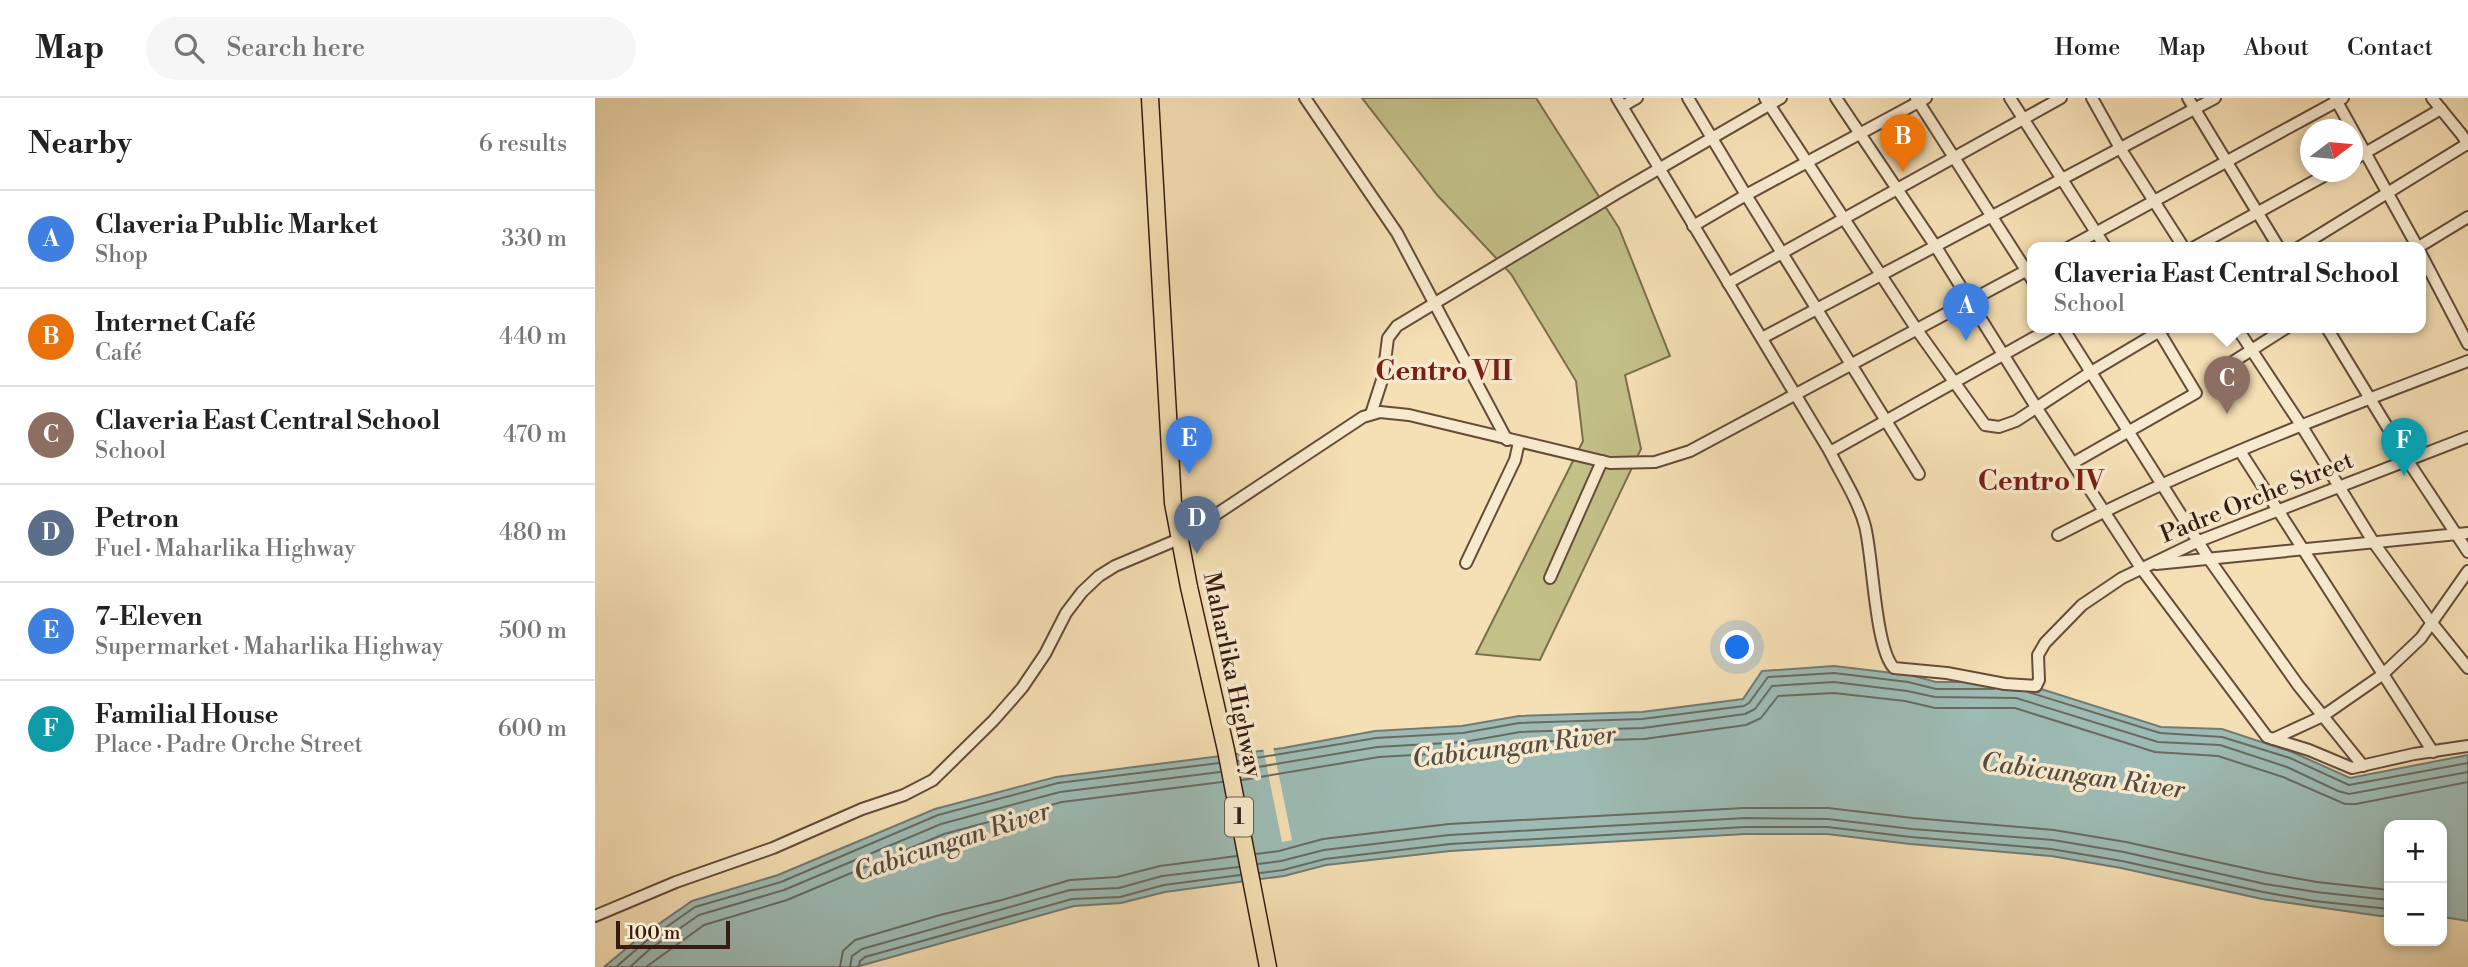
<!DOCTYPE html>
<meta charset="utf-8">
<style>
:root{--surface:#fff;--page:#f6f6f6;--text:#222;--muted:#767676;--line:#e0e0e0;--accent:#1a73e8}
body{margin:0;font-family:"Libre Bodoni",serif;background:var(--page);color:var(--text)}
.controls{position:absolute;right:21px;bottom:21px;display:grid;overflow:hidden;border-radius:14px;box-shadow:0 4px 10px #0003}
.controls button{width:63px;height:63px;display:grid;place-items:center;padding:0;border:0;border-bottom:2px solid var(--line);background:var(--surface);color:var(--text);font:35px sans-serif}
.compass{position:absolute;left:1705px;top:21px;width:63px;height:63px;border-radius:50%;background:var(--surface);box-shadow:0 4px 10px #0003;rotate:74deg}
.scale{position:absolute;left:21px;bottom:18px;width:114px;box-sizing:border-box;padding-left:7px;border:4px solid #351b11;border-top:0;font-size:19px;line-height:24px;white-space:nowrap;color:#351b11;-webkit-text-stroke:5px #f8eace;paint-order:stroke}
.you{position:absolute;left:1143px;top:550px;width:24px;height:24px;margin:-18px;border:5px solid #fff;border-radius:50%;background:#1a73e8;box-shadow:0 0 0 10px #1a73e833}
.badge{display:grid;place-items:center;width:46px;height:46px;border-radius:50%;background:var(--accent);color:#fff;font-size:23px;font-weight:700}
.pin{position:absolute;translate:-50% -58px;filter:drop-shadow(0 2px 4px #0008)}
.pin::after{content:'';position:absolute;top:37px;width:24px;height:21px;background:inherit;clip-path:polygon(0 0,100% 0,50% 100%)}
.popup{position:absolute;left:1432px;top:144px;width:399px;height:91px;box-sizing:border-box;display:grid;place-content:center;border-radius:14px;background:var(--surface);filter:drop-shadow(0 2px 5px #0005);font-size:23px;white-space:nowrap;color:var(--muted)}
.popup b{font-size:26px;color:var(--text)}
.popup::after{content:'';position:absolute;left:50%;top:100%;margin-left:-14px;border:14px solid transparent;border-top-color:var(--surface)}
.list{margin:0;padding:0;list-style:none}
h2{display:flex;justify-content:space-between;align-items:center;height:91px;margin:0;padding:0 28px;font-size:30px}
h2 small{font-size:23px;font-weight:400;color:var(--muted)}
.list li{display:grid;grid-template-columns:46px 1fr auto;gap:21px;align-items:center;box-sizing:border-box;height:98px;padding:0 28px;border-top:2px solid var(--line)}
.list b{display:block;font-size:26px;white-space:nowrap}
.list p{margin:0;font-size:23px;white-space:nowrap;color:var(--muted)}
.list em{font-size:23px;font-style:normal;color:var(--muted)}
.icon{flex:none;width:38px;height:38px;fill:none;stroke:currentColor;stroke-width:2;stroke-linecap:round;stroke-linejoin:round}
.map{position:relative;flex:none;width:1873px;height:869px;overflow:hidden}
header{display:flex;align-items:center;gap:42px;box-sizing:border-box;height:98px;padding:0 35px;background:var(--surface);border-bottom:2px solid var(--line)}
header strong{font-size:33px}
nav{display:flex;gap:38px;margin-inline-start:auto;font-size:24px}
.search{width:490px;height:63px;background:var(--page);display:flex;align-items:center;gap:18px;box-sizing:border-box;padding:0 24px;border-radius:38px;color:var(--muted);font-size:26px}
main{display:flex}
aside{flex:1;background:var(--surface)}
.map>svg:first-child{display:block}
.green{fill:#c3c088;stroke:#7c6e4c;stroke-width:2}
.water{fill:#9dbbb4;stroke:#737b73;stroke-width:2}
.pier{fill:#f5dfb4}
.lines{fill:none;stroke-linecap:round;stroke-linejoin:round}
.shore{stroke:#696b62;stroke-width:2}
.minor-casing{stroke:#654c3a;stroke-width:14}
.highway-casing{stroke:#351b11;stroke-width:19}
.minor{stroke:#f8eace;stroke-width:10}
.highway{stroke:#f5dfb4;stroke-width:16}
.labels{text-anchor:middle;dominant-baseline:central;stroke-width:7;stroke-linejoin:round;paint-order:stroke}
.shield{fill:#f8eace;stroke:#70594a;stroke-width:2}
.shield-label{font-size:23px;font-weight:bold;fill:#351b11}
.street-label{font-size:24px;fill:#351b11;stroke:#f8eace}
.water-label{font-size:26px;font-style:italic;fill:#544b42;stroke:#f8eace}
.quarter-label{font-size:28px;font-weight:bold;fill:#7a1f14;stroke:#f8eace}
</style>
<header>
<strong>Map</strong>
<div class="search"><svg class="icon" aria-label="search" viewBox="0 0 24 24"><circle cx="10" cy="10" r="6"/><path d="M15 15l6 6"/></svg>Search here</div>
<nav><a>Home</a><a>Map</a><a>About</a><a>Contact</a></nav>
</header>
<main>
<aside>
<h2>Nearby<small>6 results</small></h2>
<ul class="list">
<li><span class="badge" style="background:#3f7fe0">A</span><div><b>Claveria Public Market</b><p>Shop</p></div><em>330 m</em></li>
<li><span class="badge" style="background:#e8710a">B</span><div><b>Internet Café</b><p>Café</p></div><em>440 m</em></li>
<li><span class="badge" style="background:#8d6e63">C</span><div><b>Claveria East Central School</b><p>School</p></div><em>470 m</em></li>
<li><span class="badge" style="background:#5c6f8a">D</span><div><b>Petron</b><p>Fuel · Maharlika Highway</p></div><em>480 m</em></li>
<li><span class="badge" style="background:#3f7fe0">E</span><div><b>7-Eleven</b><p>Supermarket · Maharlika Highway</p></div><em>500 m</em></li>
<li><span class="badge" style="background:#0f9aa8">F</span><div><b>Familial House</b><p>Place · Padre Orche Street</p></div><em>600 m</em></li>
</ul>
</aside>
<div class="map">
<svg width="1873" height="869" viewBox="0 0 1873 869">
<rect width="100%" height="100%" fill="#f5dfb4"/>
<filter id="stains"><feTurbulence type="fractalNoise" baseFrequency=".00286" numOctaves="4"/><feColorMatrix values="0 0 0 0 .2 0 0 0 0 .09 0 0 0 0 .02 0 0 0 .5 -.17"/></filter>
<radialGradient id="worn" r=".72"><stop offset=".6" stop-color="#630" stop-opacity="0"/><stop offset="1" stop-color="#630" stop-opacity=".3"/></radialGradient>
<polygon class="green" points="767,0 941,0 1024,130 1075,258 1030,277 1046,351 945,562 881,556 988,343 981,283 916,176 843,98"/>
<polygon class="water" points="1239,568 1315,577 1341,584 1424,584 1566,629 1627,631 1697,654 1755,680 1873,657 1873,823 1847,819 1847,727 1794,727 1794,818 1785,818 1667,801 1526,770 1456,758 1315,746 1232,736 1150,736 855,753 731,767 689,778 570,794 526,805 479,808 261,869 9,869 45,839 97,803 183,777 340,711 461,679 688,650 780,633 867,628 924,618 1047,614 1148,601 1167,573"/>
<polygon class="pier" points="678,648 697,742 687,744 668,650"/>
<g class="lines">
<g class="shore">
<polyline points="1433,594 1565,635 1627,639 1695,660 1754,687 1873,665"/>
<polyline points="643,663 781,640 868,635 924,625 1047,621 1149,608 1154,605 1173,579 1239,575 1313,584 1341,591 1399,591"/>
<polyline points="645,672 782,649 869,644 925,634 1048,630 1150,616 1160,611 1177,588 1239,584 1312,593 1340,599 1421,600 1563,644 1625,647 1692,669 1743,693 1754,696 1873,674"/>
<polyline points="647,682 784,659 870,654 926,644 1049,641 1151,627 1166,620 1183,598 1239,595 1310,603 1340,610 1420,610 1560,654 1623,658 1688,679 1750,706 1761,706 1873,684"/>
<polyline points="661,756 684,753 728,741 854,726 1149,710 1233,710 1318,720 1459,732 1531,744 1672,775 1722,784 1794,792"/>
<polyline points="663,766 686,763 729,752 854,737 1150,720 1233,721 1317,731 1458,742 1529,754 1670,786 1721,794 1794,802"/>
<polyline points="665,775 688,772 730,761 855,746 1150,729 1232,729 1316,739 1456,751 1527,763 1668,794 1719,803 1794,811"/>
<polyline points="21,869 50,844 100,809 186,784 343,717 463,685 624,665"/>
<polyline points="35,869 55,851 104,817 189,792 346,726 465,694 625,674"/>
<polyline points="51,869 109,827 192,802 349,736 467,704 627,684"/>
<polyline points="245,869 248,853 260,842 345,817 407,802 475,782 522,779 565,768 642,758"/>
<polyline points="255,869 257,858 267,851 475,792 524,790 567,778 644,769"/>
<polyline points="264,869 265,863 270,859 477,801 525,799 569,787 645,777"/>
</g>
<defs>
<g id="minor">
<polyline points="710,0 802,135 912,342"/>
<polyline points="1022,0 1235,354"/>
<polyline points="1093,0 1151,97 1324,376"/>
<polyline points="1170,0 1322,232 1390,327 1404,329 1421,323 1496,274 1570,230"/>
<polyline points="1241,0 1341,149 1441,309 1546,470 1672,639 1714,652 1757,670 1819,656 1873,648"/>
<polyline points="1321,0 1438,183"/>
<polyline points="1415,0 1511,150"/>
<polyline points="1497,0 1525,50 1589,150"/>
<polyline points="1593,0 1684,150"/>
<polyline points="1740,0 1823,150"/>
<polyline points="1837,0 1867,37 1873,47"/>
<polyline points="1028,8 1042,0"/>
<polyline points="1758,62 1846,11"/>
<polyline points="1098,128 1151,97 1331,0"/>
<polyline points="1473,150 1748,0"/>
<polyline points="1598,150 1736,74"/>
<polyline points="1703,150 1872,46"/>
<polyline points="1822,150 1873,119"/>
<polyline points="1826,156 1873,246"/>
<polyline points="1133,185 1466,0"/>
<path d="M1456 230 1235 354C1247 378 1263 402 1270 428 1278 459 1280 551 1299 570L1352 575 1410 586 1441 588 1444 582 1443 557 1450 545 1487 507 1527 480 1604 443 1873 339"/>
<polyline points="1468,230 1614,461 1703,587 1768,668"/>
<polyline points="1642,230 1706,327 1779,445 1836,524 1873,570"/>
<polyline points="1732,230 1813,363 1873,454"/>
<polyline points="1167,240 1620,0"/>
<polyline points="1633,267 1691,230"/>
<polyline points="776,316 788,279 793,240 802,228 1024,94 1186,0"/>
<polyline points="1645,353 1838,654"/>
<polyline points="1478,365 1601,295 1562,230"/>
<path d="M1463 437C1595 368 1734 316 1873 263"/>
<polyline points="871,465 920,362 924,344"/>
<polyline points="1561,466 1873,435"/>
<polyline points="955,480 1007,363"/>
<polyline points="1678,641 1728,618 1787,577 1826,540 1873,473"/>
<polyline points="0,818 81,784 178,750 267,711 309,697 338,682 398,623 427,590 450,556 471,515 487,494 504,478 520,468 584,441 768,319 785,314 814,317 1015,365 1060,364 1095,353 1438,169"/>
</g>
<polyline id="highway" points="555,0 578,405 594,489 631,652 673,869"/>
</defs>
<use href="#minor" class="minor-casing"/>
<use href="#highway" class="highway-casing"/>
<use href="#minor" class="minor"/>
<use href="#highway" class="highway"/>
</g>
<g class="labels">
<rect class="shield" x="630" y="699.5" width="28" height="39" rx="5"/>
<g class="shield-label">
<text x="644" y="719">1</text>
</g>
<g class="street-label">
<text transform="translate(1662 400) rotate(-22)">Padre Orche Street</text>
<text transform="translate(637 577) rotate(78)">Maharlika Highway</text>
</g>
<g class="water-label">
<text transform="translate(919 649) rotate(-7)">Cabicungan River</text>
<text transform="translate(1488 678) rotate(8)">Cabicungan River</text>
<text transform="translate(357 744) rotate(-18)">Cabicungan River</text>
</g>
<g class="quarter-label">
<text x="849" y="273">Centro VII</text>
<text x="1446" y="383">Centro IV</text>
</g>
</g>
<rect width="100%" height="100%" filter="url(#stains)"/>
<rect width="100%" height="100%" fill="url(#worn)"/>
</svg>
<div class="controls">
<button>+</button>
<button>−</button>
</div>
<svg class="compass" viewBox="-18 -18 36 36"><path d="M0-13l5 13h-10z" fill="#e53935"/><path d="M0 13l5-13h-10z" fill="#767676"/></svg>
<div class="scale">100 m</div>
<div class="you"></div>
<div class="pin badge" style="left:1371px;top:243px;background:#3f7fe0">A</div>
<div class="pin badge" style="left:1308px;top:74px;background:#e8710a">B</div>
<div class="pin badge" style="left:1632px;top:316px;background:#8d6e63">C</div>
<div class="popup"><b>Claveria East Central School</b>School</div>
<div class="pin badge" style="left:602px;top:456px;background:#5c6f8a">D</div>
<div class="pin badge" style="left:594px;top:376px;background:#3f7fe0">E</div>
<div class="pin badge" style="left:1809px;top:378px;background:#0f9aa8">F</div>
</div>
</main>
